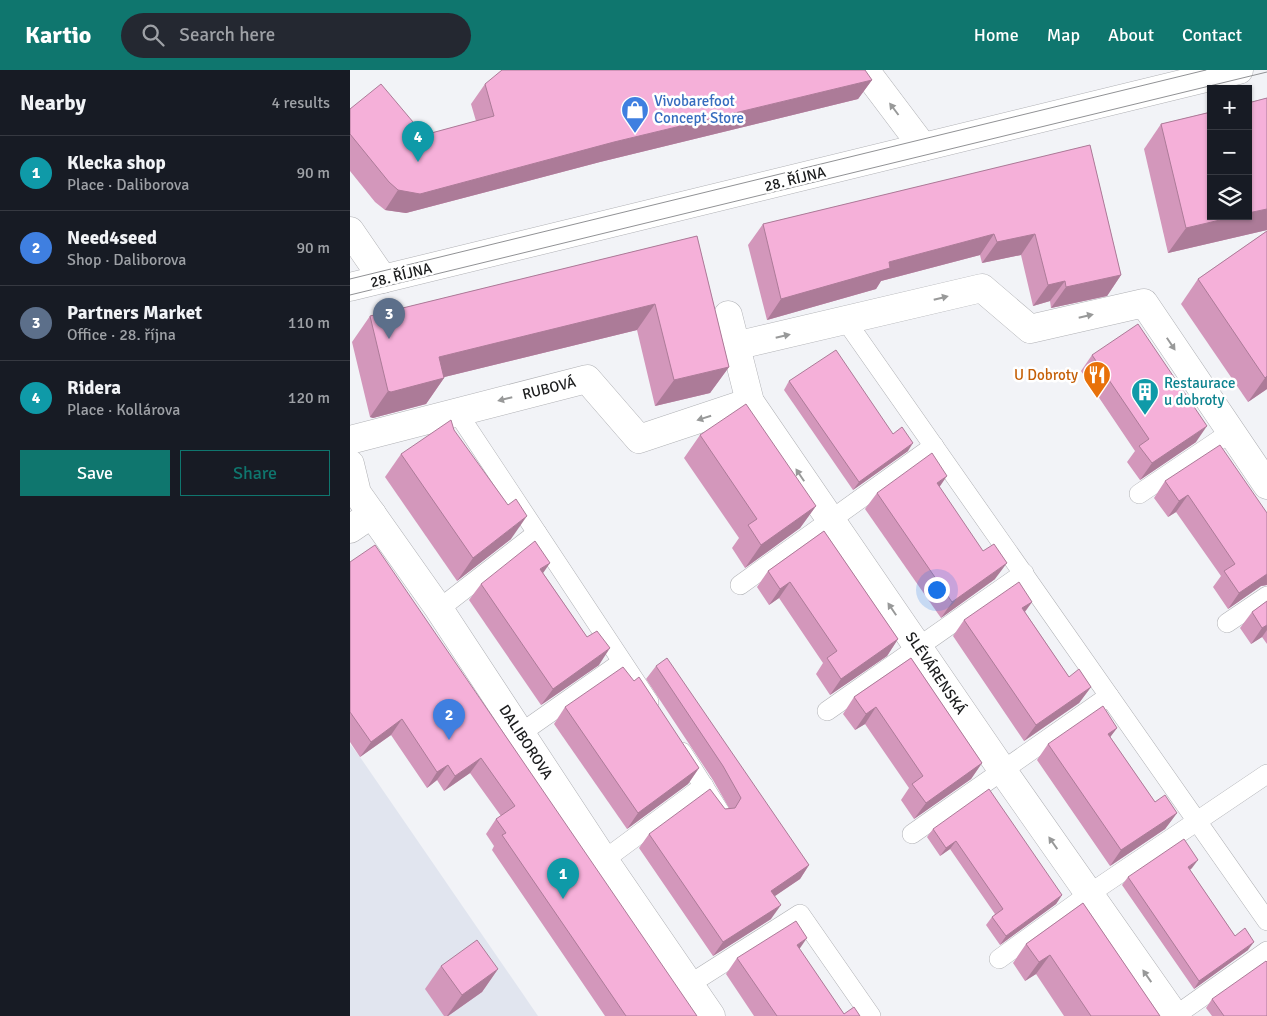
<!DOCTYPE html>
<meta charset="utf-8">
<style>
:root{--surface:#171b24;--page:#242831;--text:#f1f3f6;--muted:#9ea1a6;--line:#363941;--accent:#0f766e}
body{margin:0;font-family:Signika,sans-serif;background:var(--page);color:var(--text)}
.controls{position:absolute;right:15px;top:15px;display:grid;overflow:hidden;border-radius:0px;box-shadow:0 1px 4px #0004}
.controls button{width:45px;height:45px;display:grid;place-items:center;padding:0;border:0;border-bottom:1px solid var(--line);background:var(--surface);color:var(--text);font:25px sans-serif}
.you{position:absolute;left:586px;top:519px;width:18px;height:18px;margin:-12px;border:4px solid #fff;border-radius:50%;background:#1a73e8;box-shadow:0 0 0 8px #1a73e833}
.badge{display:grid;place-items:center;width:32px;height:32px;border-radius:50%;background:var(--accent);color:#fff;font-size:16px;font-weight:700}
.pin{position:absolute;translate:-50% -41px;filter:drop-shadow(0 1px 2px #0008)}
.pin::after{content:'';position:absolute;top:26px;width:18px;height:15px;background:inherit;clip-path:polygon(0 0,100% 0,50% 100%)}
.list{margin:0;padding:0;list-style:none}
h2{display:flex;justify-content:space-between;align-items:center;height:65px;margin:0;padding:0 20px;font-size:21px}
h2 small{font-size:16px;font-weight:400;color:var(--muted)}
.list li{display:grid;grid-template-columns:32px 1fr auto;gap:15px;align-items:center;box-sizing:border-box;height:75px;padding:0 20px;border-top:1px solid var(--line)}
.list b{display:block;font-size:19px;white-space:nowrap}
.list p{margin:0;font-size:16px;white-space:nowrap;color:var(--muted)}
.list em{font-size:16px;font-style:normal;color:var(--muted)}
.actions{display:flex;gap:10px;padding:15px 20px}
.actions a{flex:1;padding:11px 0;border:1px solid var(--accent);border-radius:0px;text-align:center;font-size:18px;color:var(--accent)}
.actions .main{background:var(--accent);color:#fff}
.icon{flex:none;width:28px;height:28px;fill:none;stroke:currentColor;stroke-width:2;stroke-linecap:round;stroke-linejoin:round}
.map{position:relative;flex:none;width:917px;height:946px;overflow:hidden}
header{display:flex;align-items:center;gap:30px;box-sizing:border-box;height:70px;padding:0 25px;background:var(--accent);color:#fff}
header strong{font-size:24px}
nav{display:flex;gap:28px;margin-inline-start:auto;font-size:18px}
.search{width:350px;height:45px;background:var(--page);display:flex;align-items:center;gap:12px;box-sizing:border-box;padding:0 18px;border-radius:28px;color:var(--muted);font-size:19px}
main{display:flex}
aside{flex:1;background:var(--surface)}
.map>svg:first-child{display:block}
.built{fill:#e1e5ef}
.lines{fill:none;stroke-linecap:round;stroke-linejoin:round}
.lane-casing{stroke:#b0b1b5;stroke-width:20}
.street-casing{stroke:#b0b1b5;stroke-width:29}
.secondary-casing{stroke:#b0b1b5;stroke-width:29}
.lane{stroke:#fff;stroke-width:19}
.street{stroke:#fff;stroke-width:28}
.secondary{stroke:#fff;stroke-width:28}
.tram{stroke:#919295;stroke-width:1}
.wall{fill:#d397bb}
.shaded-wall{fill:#ac7b98}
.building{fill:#f5b0d9;stroke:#ac7b98}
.oneway{fill:#989999}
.labels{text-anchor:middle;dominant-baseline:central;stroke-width:5;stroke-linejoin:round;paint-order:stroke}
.shop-label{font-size:15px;fill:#366cbe;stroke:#fff;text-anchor:start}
.street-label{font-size:15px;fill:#1b1c1d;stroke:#fff}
.food-label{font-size:15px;fill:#c56008;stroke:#fff;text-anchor:end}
.culture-label{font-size:15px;fill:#0d838f;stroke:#fff;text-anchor:start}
</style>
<header>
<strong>Kartio</strong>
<div class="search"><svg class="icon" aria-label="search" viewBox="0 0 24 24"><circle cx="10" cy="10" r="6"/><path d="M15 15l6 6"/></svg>Search here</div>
<nav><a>Home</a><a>Map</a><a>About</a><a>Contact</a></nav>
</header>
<main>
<aside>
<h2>Nearby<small>4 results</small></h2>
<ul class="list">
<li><span class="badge" style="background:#0f9aa8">1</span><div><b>Klecka shop</b><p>Place · Daliborova</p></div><em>90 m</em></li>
<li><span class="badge" style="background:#3f7fe0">2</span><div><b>Need4seed</b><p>Shop · Daliborova</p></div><em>90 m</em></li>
<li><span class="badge" style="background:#5c6f8a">3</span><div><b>Partners Market</b><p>Office · 28. října</p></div><em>110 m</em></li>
<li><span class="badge" style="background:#0f9aa8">4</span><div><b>Ridera</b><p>Place · Kollárova</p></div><em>120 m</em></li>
</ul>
<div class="actions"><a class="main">Save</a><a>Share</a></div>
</aside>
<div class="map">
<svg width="917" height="946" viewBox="0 0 917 946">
<rect width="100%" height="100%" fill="#f2f3f7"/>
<polygon class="built" points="0,674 10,687 188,946 0,946"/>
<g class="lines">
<defs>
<g id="lane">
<polyline points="496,251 917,851"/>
<polyline points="107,342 299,632"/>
<polyline points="789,424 881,362"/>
<polyline points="390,515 584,376"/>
<polyline points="89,539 187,463"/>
<polyline points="877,553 917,526"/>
<polyline points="477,641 674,503"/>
<polyline points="171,663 272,592"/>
<polyline points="332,682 370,742"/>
<polyline points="562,764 759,626"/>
<polyline points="254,790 354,716"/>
<polyline points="649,889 739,824 917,704"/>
<polyline points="340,914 450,844 521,946"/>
<polyline points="825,946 917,881"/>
</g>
<g id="street">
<polyline points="515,0 573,77"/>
<polyline points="0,161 33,209"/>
<polyline points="378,245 400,332 653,701 825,946"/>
<polyline points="385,276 632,218 680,259 794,233 917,415"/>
<polyline points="0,370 237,309 289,369 400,332"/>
<polyline points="0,394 7,423 89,539 254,790 361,946"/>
<polyline points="0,459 22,444"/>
</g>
<polyline id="secondary" points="0,217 889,0"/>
</defs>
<use href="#lane" class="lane-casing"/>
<use href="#street" class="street-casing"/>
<use href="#secondary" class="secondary-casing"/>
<use href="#lane" class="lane"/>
<use href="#street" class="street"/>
<use href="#secondary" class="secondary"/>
<g class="tram">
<polyline points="0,209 856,0"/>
<polyline points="0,225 917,2"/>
</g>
</g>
<g class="wall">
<polygon points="522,10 508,29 250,92 56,143 35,140 25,132 0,101 0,39 74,65 126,51 121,34 135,14"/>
<polygon points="917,28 917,160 818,183 794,79 811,54"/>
<polygon points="740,75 771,205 757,226 701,238 700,231 683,236 671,185 632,193 630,185 531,211 526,219 417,250 398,175 413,154"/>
<polygon points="917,161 917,319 898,332 831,234 848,209"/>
<polygon points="347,166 379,297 360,323 305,336 287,260 94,307 94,308 76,334 23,348 20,347 2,272 20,246"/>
<polygon points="742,285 846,372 790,410 777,392 785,381 731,301"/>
<polygon points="439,311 543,364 558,381 503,420 434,320"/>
<polygon points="104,360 161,469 107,511 35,407 51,384"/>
<polygon points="350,365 466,436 450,458 395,498 382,478 389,468 334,388"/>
<polygon points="815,411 917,443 917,515 911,516 878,539 863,517 871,506 826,442 818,447 804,428"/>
<polygon points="589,417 645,509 591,548 515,439 527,423"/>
<polygon points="474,461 548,569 537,586 480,625 466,604 473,593 429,528 419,535 407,517 418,501"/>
<polygon points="0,492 347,946 255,946 142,780 144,776 136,764 146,749 151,746 120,703 94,721 87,710 77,718 41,665 10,687 0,672"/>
<polygon points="193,503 237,567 249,595 191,635 119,530 131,514"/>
<polygon points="917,531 917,574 912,567 901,574 890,558 902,542"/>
<polygon points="682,532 675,542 719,607 741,617 729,633 674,671 603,566 614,550"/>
<polygon points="561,588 632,693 621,709 564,749 551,730 559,718 515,654 505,660 493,644 504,627"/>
<polygon points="306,596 459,795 450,809 424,826 421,849 363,886 289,778 299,764 375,739 379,738 363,710 296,609"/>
<polygon points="215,637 349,698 338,714 277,759 204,654"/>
<polygon points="767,658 760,667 805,732 827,743 815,759 760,796 687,690 698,674"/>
<polygon points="583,759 712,825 706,834 650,875 636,855 642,847 645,844 600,779 590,786 577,767"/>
<polygon points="842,798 840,800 885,866 898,880 844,919 772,815 778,807"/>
<polygon points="733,833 810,946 714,946 686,904 675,911 663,893 676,874"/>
<polygon points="449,879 494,944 510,946 404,946 376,904 387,888"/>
<polygon points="91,896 148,899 132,922 98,946 94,946 75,919"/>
<polygon points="862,929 917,946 862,946 856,938"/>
</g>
<g class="shaded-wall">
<polygon points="522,10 508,29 250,92 56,143 35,140 48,120 264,72"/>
<polygon points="917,139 917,160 818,183 836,158 887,146 898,146 898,143"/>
<polygon points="644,164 630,185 531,211 526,219 417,250 431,229 539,192"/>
<polygon points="685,164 671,185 632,193 647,172"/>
<polygon points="771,205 757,226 701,238 716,217"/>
<polygon points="715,211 700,231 683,236 698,215"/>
<polygon points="305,234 287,260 70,313 89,287"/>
<polygon points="379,297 360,323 305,336 324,310"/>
<polygon points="917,306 917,319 898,332 915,308"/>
<polygon points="94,308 76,334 23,348 20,347 38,321"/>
<polygon points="857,356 846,372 790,410 802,393"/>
<polygon points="563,373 558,381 503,420 509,412"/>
<polygon points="597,406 586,422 587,413"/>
<polygon points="838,425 826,442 818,447 829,431"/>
<polygon points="466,436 450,458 395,498 411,475"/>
<polygon points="177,446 161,469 107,511 123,488"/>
<polygon points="200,493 189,509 190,499"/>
<polygon points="657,493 645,509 591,548 602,532"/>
<polygon points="917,504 917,515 911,516 878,539 889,523"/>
<polygon points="440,512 429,528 419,535 430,519"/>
<polygon points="682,532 670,548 672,538"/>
<polygon points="917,555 917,560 912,567 901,574 912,558"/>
<polygon points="548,569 537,586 480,625 491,609"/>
<polygon points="260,578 249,595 191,635 203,619"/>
<polygon points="741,617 729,633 674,671 686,655"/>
<polygon points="526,637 515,654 505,660 516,644"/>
<polygon points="52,649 41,665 10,687 21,672"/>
<polygon points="767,658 755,674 758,664"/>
<polygon points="131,688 120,703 94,721 105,706"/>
<polygon points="632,693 621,709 564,749 576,733"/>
<polygon points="98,695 87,710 77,718 87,702"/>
<polygon points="349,698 338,714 277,759 288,743"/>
<polygon points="827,743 815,759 760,796 771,780"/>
<polygon points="606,771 600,779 590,786 596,778"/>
<polygon points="848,790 842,798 832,805 838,797"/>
<polygon points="459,795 450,809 412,835 421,821"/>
<polygon points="712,825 706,834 650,875 656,866"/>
<polygon points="431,835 421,849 363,886 373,872"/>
<polygon points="457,868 446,884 447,875"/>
<polygon points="904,872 898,880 844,919 849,911"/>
<polygon points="700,885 686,904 675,911 689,892"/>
<polygon points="148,899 132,922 98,946 97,946 112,925"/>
</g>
<g class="building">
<polygon points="152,0 515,0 522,10 264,72 70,124 48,120 39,112 0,64 0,39 31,14 74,65 144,46 135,14"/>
<polygon points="917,28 917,139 898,143 898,33"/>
<polygon points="861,42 861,146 887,146 836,158 811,54"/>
<polygon points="740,75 771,205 716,217 715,211 698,215 685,164 647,172 644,164 539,192 540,198 431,229 413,154"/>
<polygon points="917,161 917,306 915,308 848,209"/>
<polygon points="347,166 379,297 324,310 305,234 89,287 94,308 41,322 38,321 20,246"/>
<polygon points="788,254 857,356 802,393 789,376 799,369 742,285"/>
<polygon points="486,280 543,364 552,357 563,373 509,412 439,311"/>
<polygon points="396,334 466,436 411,475 398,455 407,449 350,365"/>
<polygon points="101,350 104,360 158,435 166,429 177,446 123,488 51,384"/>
<polygon points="870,375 917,443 917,504 889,523 874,501 885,494 838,425 829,431 815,411"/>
<polygon points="582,383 597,406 587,413 633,481 644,474 657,493 602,532 527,423"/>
<polygon points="474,461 548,569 491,609 477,588 487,581 440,512 430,519 418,501"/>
<polygon points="185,471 200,493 190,499 237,567 247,561 260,578 203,619 131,514"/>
<polygon points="25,475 347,946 276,946 152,765 156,763 146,749 165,736 131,688 105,706 98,695 87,702 52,649 21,672 0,642 0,492"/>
<polygon points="669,512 682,532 672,538 719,607 729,599 741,617 686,655 614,550"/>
<polygon points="917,531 917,555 912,558 902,542"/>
<polygon points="317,588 459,795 421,821 431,835 373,872 299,764 360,719 375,739 385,738 391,728 373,696 306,596"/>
<polygon points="561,588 632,693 576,733 562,714 573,706 526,637 516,644 504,627"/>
<polygon points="273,597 284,611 289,607 349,698 288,743 215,637"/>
<polygon points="753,636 767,658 758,664 805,732 815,725 827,743 771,780 698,674"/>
<polygon points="639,719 712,825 656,866 642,847 653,839 606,771 596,778 583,759"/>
<polygon points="834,769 848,790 838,797 885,866 895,858 904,872 849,911 778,807"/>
<polygon points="733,833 810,946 741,946 700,885 689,892 676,874"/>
<polygon points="446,851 457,868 447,875 494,944 504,937 510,946 427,946 387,888"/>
<polygon points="127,870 148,899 112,925 91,896"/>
<polygon points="916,891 917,892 917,946 874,946 862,929"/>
</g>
<defs><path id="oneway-solid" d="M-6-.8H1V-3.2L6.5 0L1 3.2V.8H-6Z" transform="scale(1.25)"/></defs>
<g class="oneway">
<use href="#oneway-solid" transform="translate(544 39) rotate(-127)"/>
<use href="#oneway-solid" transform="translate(591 228) rotate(-14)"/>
<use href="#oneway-solid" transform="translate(736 246) rotate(-13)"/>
<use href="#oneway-solid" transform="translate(433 266) rotate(-13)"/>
<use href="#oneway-solid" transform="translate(821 274) rotate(56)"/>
<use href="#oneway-solid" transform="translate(155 329) rotate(166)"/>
<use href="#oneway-solid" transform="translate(354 348) rotate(162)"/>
<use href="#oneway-solid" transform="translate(450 405) rotate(-124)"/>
<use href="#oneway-solid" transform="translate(542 539) rotate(-124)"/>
<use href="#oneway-solid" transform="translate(703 773) rotate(-125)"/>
<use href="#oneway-solid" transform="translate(797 906) rotate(-125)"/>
</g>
<defs>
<symbol id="shop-pin" viewBox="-11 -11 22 30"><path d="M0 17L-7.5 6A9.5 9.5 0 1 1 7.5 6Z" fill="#3f7fe0" stroke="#fff"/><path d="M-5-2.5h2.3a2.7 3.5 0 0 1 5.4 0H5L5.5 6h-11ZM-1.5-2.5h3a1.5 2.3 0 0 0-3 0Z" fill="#fff"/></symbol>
<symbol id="restaurant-pin" viewBox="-11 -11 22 30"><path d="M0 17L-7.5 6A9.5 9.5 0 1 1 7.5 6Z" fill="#e8710a" stroke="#fff"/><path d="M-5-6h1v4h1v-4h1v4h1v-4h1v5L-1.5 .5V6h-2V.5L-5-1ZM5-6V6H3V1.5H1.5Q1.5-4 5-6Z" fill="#fff"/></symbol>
<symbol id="building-pin" viewBox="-11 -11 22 30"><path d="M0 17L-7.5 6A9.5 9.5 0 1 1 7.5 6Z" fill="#0f9aa8" stroke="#fff"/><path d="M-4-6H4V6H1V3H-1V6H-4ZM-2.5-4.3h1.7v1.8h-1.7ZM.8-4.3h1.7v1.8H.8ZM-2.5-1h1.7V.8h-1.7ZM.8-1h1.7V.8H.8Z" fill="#fff"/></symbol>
</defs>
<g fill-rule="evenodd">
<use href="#shop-pin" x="269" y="24" width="32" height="43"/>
<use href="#restaurant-pin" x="731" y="289" width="32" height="43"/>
<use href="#building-pin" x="779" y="306" width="32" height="43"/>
</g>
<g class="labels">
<g class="shop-label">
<text x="304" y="31">Vivobarefoot<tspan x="304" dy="17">Concept Store</tspan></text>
</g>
<g class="street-label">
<text transform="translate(445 109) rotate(-14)">28. ŘÍJNA</text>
<text transform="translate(51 205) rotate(-14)">28. ŘÍJNA</text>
<text transform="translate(199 318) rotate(-14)">RUBOVÁ</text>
<text transform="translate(586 603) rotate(56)">SLÉVÁRENSKÁ</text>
<text transform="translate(176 672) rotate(57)">DALIBOROVA</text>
</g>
<g class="food-label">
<text x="728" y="305">U Dobroty</text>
</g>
<g class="culture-label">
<text x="814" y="313">Restaurace<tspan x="814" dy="17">u dobroty</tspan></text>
</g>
</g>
</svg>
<div class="controls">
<button>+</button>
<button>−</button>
<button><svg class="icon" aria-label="layers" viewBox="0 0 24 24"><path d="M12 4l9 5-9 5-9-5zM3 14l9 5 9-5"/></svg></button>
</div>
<div class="you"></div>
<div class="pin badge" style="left:213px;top:829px;background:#0f9aa8">1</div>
<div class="pin badge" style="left:99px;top:670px;background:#3f7fe0">2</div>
<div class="pin badge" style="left:39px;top:269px;background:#5c6f8a">3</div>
<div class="pin badge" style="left:68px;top:92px;background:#0f9aa8">4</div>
</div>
</main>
